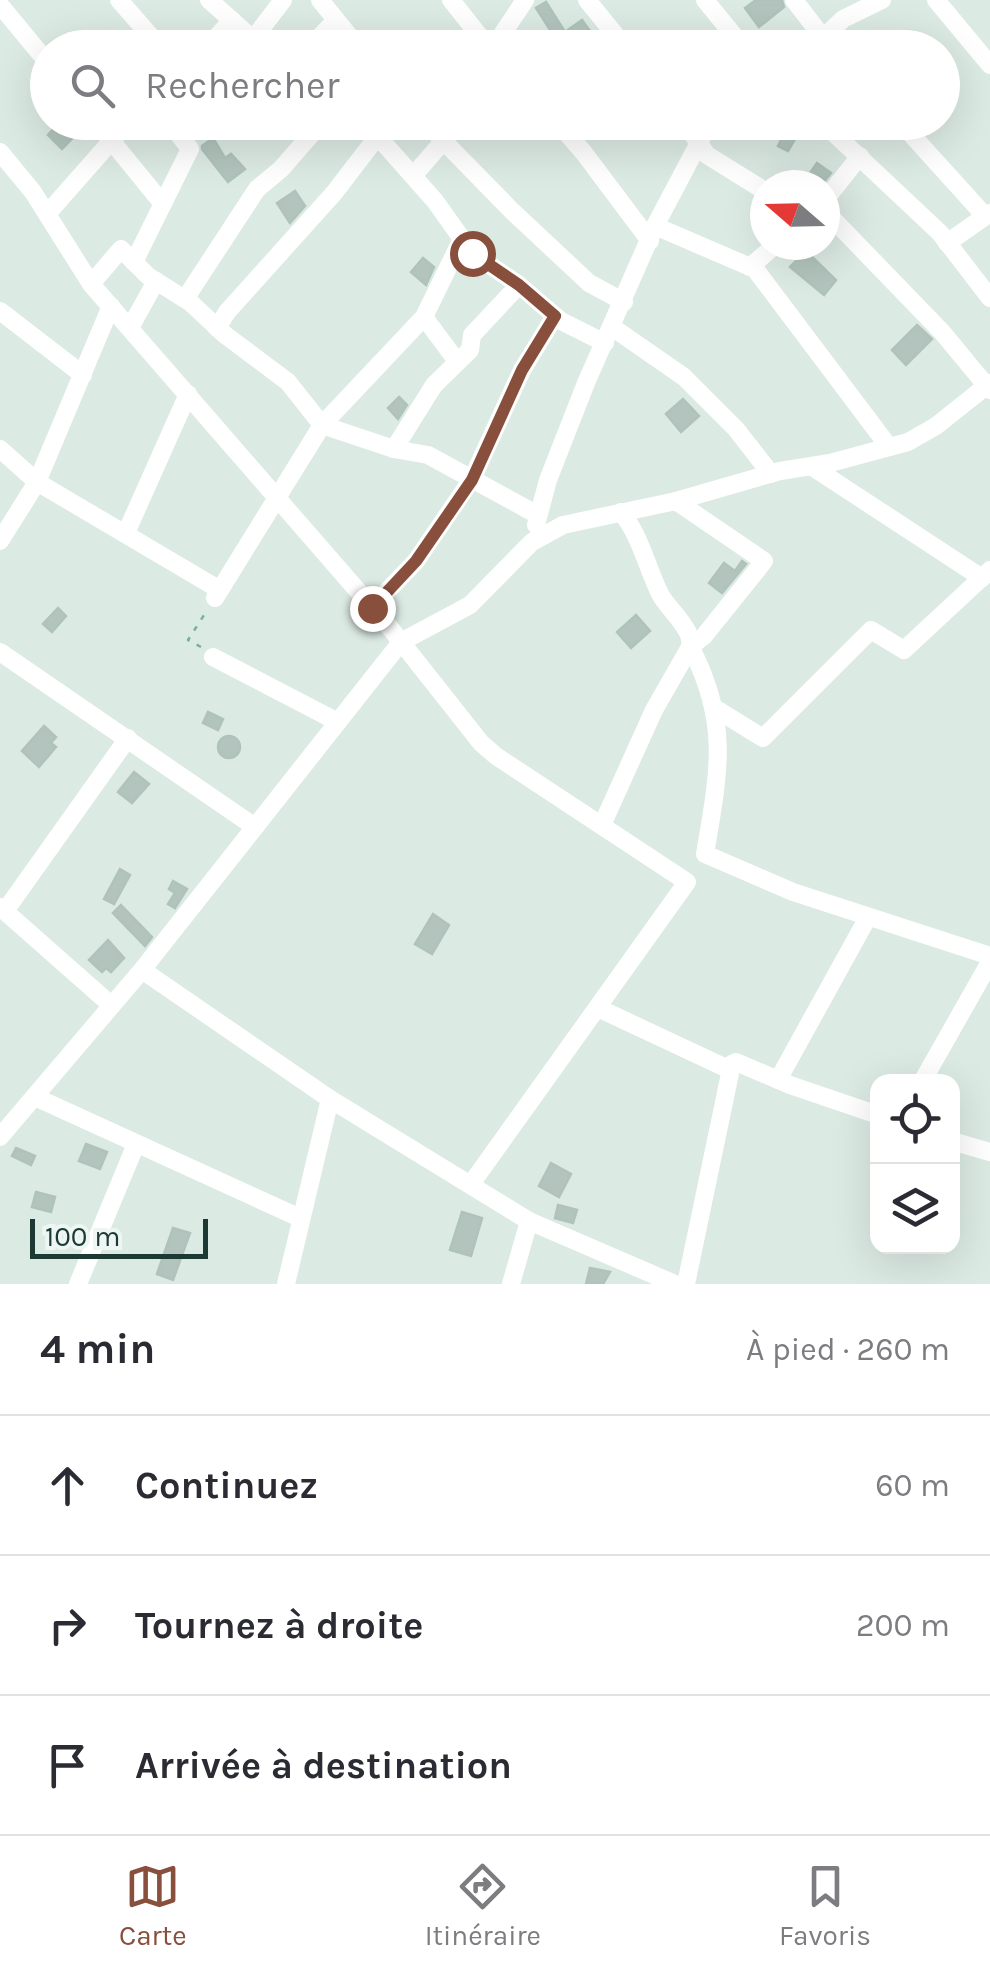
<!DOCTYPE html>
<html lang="fr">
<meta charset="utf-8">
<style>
:root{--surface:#fff;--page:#f2f2f3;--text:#2b2b33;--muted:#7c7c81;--line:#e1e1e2;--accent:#894f3d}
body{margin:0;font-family:Karla,sans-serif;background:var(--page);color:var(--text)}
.controls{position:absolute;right:30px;bottom:30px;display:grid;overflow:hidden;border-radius:20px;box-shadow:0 10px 40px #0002}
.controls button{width:90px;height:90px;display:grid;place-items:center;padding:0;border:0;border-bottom:2px solid var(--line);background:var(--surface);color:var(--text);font:50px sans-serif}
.compass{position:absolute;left:750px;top:170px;width:90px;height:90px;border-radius:50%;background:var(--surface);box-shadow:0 10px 40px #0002;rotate:290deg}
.scale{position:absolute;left:30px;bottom:25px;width:178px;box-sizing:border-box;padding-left:10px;border:5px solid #1d3933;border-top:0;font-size:28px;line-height:35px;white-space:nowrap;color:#1d3933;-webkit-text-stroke:8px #edf6f2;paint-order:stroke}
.stop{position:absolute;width:30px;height:30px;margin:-22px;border:8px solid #894f3d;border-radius:50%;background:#fff}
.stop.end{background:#894f3d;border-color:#fff;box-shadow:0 2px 10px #0008}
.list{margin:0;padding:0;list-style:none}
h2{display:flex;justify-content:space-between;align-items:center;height:130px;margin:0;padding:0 40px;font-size:42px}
h2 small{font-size:32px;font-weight:400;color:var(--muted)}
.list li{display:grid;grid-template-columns:65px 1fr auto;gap:30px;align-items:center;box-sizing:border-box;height:140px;padding:0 40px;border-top:2px solid var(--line)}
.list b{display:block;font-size:38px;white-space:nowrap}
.list em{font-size:32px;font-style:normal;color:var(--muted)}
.icon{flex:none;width:55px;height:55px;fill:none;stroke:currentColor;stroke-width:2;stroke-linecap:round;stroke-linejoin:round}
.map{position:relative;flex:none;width:990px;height:1284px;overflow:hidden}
.search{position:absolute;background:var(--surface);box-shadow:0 10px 40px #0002;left:30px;right:30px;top:30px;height:110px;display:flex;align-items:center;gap:25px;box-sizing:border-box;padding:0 35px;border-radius:55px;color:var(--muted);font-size:38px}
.sheet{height:550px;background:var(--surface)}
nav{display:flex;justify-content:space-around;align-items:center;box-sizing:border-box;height:140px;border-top:2px solid var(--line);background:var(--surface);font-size:28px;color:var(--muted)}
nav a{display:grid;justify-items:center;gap:5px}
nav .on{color:var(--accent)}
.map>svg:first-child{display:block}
.building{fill:#b2c4bd;stroke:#afc3bb;stroke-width:2.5}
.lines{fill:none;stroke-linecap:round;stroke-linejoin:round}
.path{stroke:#7aafa0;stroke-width:2.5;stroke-dasharray:5 8;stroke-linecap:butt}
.minor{stroke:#fff;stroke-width:18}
.route{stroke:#894f3d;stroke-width:12}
</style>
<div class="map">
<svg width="990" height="1284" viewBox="0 0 990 1284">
<rect width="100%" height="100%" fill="#dceae4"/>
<g class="building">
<polygon points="756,0 782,0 784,7 759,27 745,8"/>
<polygon points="546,2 565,32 582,20 595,38 582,48 543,48 554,36 536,8"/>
<polygon points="684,33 700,48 671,48"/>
<polygon points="60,122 78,122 83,127 62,149 48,135"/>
<polygon points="788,126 799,132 788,151 778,146"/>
<polygon points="213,138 225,158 231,154 245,169 228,182 202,149 202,146"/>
<polygon points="817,163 831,173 821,185 816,185 819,180 810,173"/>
<polygon points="295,191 305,206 290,223 277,203"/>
<polygon points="806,251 836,280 824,295 790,267"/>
<polygon points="423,258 434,267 426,285 411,272"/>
<polygon points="917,325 932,339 906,365 892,350"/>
<polygon points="399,397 407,405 398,419 388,408"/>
<polygon points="683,399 699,416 681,432 666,414"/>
<polygon points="742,561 746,564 722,593 709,583 724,563 735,571"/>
<polygon points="58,608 66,616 52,632 43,624"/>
<polygon points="636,615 650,631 631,648 617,632"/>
<polygon points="208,712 223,719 218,730 203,723"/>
<polygon points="44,726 56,737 51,743 56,747 39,767 22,751"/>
<circle cx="229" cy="747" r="11"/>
<polygon points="134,772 149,784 132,803 118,792"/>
<polygon points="120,869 130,875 114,904 104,899"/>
<polygon points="173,881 187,889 175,908 168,904 175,893 169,889"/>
<polygon points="121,905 152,937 145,946 113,913"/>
<polygon points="433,914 449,925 432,954 415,944"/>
<polygon points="108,940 124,958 111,972 106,968 102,972 89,960"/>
<polygon points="86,1144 107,1152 100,1169 79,1161"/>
<polygon points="16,1148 35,1156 31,1165 12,1156"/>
<polygon points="551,1163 571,1174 559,1197 539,1186"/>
<polygon points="36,1192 55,1197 51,1212 32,1207"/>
<polygon points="558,1205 577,1210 573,1223 555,1218"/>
<polygon points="462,1212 482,1218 471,1256 450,1250"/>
<polygon points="173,1228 190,1233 173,1280 157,1274"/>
<polygon points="590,1268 610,1272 603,1284 586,1284"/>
</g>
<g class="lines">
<polyline class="path" points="201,647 188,640 206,612"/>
<g class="minor">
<polyline points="119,0 161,48"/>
<polyline points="209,0 253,39 269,48"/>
<polyline points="320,0 359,48"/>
<polyline points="451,0 489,48"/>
<polyline points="587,0 626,48"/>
<polyline points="705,0 744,48"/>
<polyline points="794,0 831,48"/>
<polyline points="936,0 990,65"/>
<polyline points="0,5 48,63"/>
<polyline points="247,47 283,0"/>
<polyline points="206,48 232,20"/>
<polyline points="309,48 336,20"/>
<polyline points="493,48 525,0"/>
<polyline points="806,48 823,38 843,19 882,0"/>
<polyline points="96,122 163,204"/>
<polyline points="286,122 308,136"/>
<polyline points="365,122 435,201 472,253 519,285 561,321 605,343"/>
<polyline points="425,122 511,210 589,283 624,302"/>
<polyline points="557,122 584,153 650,241"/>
<polyline points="684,122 707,155 765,191"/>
<polyline points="822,122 940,233 990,298"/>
<polyline points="900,122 985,216"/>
<polyline points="0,152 33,192 91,284 391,629 481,743 496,756 687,882 471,1184"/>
<polyline points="413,176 460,122"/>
<polyline points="825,200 860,156"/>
<polyline points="825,211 942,332 990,390"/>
<polyline points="47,214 128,122"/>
<polyline points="655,226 755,269 889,447"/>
<polyline points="947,243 990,213"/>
<polyline points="134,262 190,149 169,122"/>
<polyline points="750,267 775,245"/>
<polyline points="91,284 121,249 148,276 191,303 224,334 288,382 322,425 394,449 428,455 538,515"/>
<polyline points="185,299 257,189 281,169 322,122"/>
<polyline points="0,311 83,375"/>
<polyline points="424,317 456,360"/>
<polyline points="612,327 684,377 736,429 771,474"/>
<polyline points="130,328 156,281"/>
<polyline points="217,328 227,312 334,193 377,137"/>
<polyline points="0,449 37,482 220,590"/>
<polyline points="394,449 434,385 470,350 472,335 519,285"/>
<polyline points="811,466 982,578"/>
<path d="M621 512C641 537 646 565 660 594 667 607 680 617 687 631 691 637 690 645 693 652 730 726 718 776 705 854L793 892 990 956"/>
<polyline points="536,525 548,480 586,383 655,226 710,122"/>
<polyline points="126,533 188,394"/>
<polyline points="0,541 37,482 111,306"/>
<polyline points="215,598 322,425 424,317 462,239"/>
<polyline points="371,608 416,561 472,479 522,370 555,316"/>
<polyline points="0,652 255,827"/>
<polyline points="213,657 338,722"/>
<polyline points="716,709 763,738 871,630 904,650 990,570"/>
<polyline points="602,825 654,710 690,647 704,636 764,561 676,501"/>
<polyline points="0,907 110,1004"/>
<polyline points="5,911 128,738"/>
<polyline points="142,970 330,1099 529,1221 675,1284"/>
<polyline points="598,1008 726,1068 736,1062 790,1085 878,1115"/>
<polyline points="778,1080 868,917"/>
<polyline points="922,1082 990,962"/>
<polyline points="35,1097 300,1218"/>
<polyline points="0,1137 142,970 401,642 470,605 532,542 563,525 676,501 780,471 830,463 908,442 936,426 990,383"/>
<polyline points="952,1141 990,1152"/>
<polyline points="78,1284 136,1144"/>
<polyline points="286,1284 330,1099"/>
<polyline points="511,1284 529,1221"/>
<polyline points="686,1284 732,1064"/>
</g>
</g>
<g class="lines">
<polyline class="route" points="372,608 416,561 472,480 522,370 555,316 519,285 472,253"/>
</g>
</svg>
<div class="controls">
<button><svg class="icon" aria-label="locate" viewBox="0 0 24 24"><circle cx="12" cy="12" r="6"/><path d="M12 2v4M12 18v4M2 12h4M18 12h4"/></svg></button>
<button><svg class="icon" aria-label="layers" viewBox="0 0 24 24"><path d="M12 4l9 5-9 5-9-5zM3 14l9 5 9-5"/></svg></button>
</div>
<svg class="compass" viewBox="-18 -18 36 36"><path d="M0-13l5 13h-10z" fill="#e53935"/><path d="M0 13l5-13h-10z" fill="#7c7c81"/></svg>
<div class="scale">100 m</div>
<div class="stop" style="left:472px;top:253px"></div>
<div class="stop end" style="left:372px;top:608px"></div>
<div class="search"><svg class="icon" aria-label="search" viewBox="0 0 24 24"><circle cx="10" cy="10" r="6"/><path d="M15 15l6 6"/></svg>Rechercher</div>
</div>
<section class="sheet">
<h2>4 min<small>À pied · 260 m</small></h2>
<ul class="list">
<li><svg class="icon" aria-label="ahead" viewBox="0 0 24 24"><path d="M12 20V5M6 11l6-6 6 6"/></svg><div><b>Continuez</b></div><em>60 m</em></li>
<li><svg class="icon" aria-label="right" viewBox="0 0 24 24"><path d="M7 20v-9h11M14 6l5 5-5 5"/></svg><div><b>Tournez à droite</b></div><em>200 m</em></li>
<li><svg class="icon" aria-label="arrive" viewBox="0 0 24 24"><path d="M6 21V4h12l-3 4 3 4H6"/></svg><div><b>Arrivée à destination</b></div></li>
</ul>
</section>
<nav>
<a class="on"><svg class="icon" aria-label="map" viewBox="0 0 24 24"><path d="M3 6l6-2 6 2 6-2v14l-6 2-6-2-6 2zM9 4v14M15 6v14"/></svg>Carte</a>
<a><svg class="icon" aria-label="directions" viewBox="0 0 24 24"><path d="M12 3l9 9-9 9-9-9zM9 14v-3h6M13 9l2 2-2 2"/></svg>Itinéraire</a>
<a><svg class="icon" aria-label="saved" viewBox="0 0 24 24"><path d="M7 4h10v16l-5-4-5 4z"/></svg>Favoris</a>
</nav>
